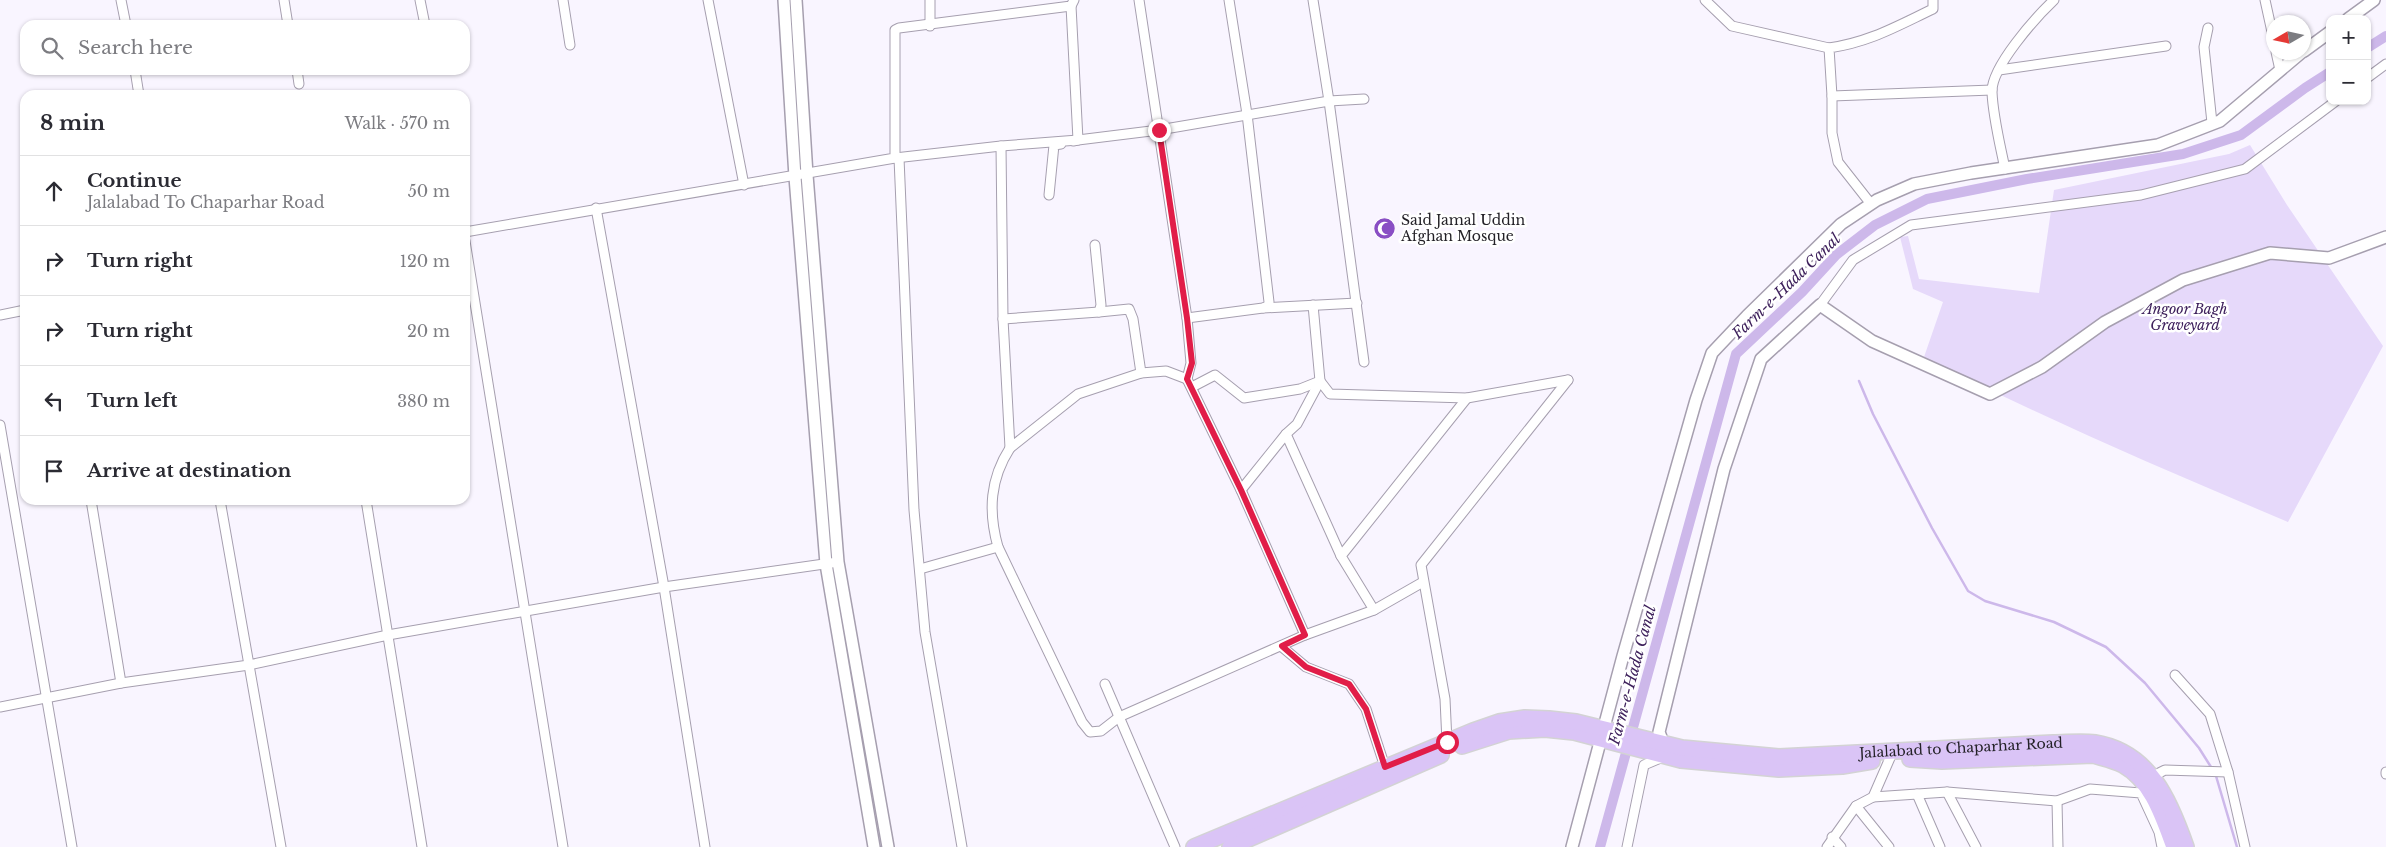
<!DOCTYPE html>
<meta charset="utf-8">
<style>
:root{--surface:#fff;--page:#f7f7f7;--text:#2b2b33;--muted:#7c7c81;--line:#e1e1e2}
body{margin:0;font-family:"Libre Baskerville",serif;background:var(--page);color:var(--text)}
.controls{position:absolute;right:15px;top:15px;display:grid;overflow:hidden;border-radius:10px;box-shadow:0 1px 4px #0004}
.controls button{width:45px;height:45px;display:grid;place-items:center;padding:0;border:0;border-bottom:1px solid var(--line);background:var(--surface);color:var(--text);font:25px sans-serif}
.compass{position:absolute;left:2266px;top:15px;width:45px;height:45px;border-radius:50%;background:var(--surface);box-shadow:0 1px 4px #0004;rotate:261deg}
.stop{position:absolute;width:15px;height:15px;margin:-11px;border:4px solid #e11d48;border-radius:50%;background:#fff}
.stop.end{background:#e11d48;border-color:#fff;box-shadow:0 1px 5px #0008}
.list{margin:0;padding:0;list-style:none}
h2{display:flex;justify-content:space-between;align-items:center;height:65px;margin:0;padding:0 20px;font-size:21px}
h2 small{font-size:16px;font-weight:400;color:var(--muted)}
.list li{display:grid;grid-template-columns:32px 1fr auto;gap:15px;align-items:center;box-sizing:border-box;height:70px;padding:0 20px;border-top:1px solid var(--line)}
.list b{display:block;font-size:19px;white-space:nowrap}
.list p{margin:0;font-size:16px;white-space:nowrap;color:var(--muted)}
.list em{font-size:16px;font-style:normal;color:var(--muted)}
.icon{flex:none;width:28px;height:28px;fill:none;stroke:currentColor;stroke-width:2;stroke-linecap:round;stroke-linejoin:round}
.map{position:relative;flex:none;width:2386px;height:847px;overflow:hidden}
.search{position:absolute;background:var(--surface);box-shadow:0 1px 4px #0004;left:20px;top:20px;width:450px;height:55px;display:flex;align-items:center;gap:12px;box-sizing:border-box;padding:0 18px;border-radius:15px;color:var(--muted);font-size:19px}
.panel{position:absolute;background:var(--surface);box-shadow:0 1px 4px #0004;left:20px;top:90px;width:450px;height:415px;border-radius:15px}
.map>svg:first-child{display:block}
.green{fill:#e6d9fa}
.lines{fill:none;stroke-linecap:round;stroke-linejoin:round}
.stream{stroke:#cdb8ea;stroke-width:2.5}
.canal{stroke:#cdb8ea;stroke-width:10}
.minor-casing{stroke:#a69faf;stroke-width:11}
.tertiary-casing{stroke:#a69faf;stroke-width:14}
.primary-casing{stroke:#d3d3d4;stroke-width:18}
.minor{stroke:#fff;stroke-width:9}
.tertiary{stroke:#fff;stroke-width:11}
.primary{stroke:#dac4f6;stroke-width:15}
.route{stroke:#e11d48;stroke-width:6}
.labels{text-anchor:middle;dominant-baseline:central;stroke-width:5;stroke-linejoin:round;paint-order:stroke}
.poi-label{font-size:14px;fill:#242228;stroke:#fff;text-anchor:start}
.park-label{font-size:14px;font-style:italic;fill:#3e205c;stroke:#fff}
.street-label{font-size:14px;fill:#242228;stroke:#fff}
.water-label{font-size:15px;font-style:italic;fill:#3e215c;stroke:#fff}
</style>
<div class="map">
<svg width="2386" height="847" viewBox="0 0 2386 847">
<rect width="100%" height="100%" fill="#f9f5ff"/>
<path class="green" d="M2250 145 2287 205 2383 346 2288 522C2165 470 2043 418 1924 357L1943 302 1913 289 1900 237 1908 236 1919 279 2039 293 2054 190 2229 154Z"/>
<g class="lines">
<g class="stream">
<polyline points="1859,381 1873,414 1932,528 1968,591 1985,601 2054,622 2106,647 2145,683 2199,748 2211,767"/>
<polyline points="2216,776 2237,847"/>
</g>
<g class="canal">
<polyline points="2367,48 2386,36"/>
<polyline points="1600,847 1736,354 1802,292 1836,255 1875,225 1927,199 2027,179 2183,154 2241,135 2305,88 2330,72"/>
</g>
<defs>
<g id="minor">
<polyline points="121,0 126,25"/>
<polyline points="284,0 288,25"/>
<polyline points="420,0 425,25"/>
<polyline points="563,0 570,45"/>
<polyline points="708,0 744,185"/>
<polyline points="930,0 930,26"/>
<polyline points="1313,0 1329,101 1364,362"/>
<polyline points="1705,0 1732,26 1829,48"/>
<polyline points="2265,0 2274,41"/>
<polyline points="1071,6 1078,140 1073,141"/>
<polyline points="2208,28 2204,47 2212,123"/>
<polyline points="2276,52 2280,70"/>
<polyline points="135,70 139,95"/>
<polyline points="297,70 299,84"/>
<polyline points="1999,70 2166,46"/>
<polyline points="2367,78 2386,64"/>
<polyline points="1832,96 1992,90"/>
<polyline points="1001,146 1003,319 1010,448 1078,394 1141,373 1166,371 1187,379"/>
<polyline points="895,158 1001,146 1078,140 1159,130 1329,101 1364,99"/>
<polyline points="899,158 914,510 925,632 962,847"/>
<path d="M2005 169C2000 144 1993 117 1992 92 1991 67 2036 17 2054 0"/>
<polyline points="1049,195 1054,145 1061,144"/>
<path d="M1871 204 1838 162 1832 133V96L1829 48C1870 42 1897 26 1933 9V0"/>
<polyline points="596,208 664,587 705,847"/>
<polyline points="465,232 895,158 895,30 899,28 1071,6 1074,0"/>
<polyline points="465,241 563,847"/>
<polyline points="1095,245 1101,305 1099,312 1129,309 1133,319 1141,373"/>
<polyline points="1820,305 1853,260 1911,225 2141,195 2245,169 2336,101"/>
<polyline points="1263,308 1357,303"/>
<polyline points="0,315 25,310"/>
<polyline points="1187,318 1263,308 1268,306 1269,302 1247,114 1229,0"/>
<polyline points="1003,319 1099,312"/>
<polyline points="1192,387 1215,375 1244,398 1300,389 1320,381 1330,394 1467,398 1568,380"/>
<polyline points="0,425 72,847"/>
<polyline points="1286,434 1341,556"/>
<path d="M1010 448C990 479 988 511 998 547L1082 722 1090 732 1101 731 1119 717 1305 635 1241 490 1187 379 1191 363 1187 318 1139 0"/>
<polyline points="1241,490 1286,434 1297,424 1320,381 1313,305"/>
<polyline points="91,500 121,683"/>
<polyline points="220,500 281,847"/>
<polyline points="366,500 422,847"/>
<polyline points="920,569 998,547"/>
<polyline points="1374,610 1341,556 1467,398"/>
<polyline points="1305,635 1374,610 1423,582"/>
<polyline points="1281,646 1306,667 1349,684 1366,709 1385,767"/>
<polyline points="2175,675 2210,714 2228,772 2245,847"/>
<polyline points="1105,684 1175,847"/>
<polyline points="0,707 121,683 249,665 388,635 664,587 838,562"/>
<polyline points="1447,742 1445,699 1421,565 1568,380"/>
<polyline points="2386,772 2386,774"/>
<polyline points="2153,776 2165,770 2228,772"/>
<polyline points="1947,792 1976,847"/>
<polyline points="1917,794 1940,847"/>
<polyline points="1873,797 1947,792 2057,801 2090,789 2141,793 2159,832 2162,847"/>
<polyline points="2057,801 2058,847"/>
<polyline points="1856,806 1889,847"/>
<polyline points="1832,837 1841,847"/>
<polyline points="1627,847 1644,765 1663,757"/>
<polyline points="1827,847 1856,806 1873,797 1890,758"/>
</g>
<g id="tertiary">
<polyline points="784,0 795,177 826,564 874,847"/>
<polyline points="796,0 807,175 838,562 888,847"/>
<polyline points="2348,19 2374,0"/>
<polyline points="2304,51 2330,32"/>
<polyline points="1665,748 1659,732 1724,469 1761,359 1820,305 1872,341 1990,394 2042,367 2105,322 2183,280 2270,253 2329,258 2386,237"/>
<polyline points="1572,847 1623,656 1696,400 1712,353 1747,316 1841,224 1877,200 1914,184 1971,173 2158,145 2220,121 2302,52"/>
</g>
<g id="primary">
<polyline points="1462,746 1509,731 1545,729 1574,732 1681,760 1779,769 1842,766 1872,761"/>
<path d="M1910 759 1942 761 2093 755C2103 758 2114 760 2123 765 2152 781 2163 818 2174 847"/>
<path id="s1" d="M1194 847 1473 731 1499 722 1525 718 1549 719 1576 722 1682 748 1779 757 2053 743C2066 743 2082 741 2095 743 2150 752 2170 801 2186 847"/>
<polyline points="1230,847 1441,755"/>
</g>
</defs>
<use href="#minor" class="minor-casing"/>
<use href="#tertiary" class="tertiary-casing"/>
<use href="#primary" class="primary-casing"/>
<use href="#minor" class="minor"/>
<use href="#tertiary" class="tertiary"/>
<use href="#primary" class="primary"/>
</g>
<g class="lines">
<polyline class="route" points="1159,130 1187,318 1192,363 1187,379 1241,490 1305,635 1282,646 1306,667 1349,684 1366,709 1385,767 1447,742"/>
</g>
<defs>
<symbol id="mosque-disc" viewBox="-11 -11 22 22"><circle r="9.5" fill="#894ec4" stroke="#fff"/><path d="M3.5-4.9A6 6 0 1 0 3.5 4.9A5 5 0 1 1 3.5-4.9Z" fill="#fff"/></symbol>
</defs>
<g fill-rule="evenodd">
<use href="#mosque-disc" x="1372" y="216" width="25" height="25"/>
</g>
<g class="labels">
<g class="poi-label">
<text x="1401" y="220">Said Jamal Uddin<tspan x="1401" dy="16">Afghan Mosque</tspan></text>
</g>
<g class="park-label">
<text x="2185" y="309">Angoor Bagh<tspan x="2185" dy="16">Graveyard</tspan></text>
</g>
<g class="street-label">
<text stroke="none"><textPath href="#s1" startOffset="796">Jalalabad to Chaparhar Road</textPath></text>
</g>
<g class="water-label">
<text transform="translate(1786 286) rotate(-44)">Farm-e-Hada Canal</text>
<text transform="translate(1632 675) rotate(-75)">Farm-e-Hada Canal</text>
</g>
</g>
</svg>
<div class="controls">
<button>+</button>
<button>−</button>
</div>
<svg class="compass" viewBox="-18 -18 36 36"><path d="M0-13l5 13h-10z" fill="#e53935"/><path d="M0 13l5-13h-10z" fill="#7c7c81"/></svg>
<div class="stop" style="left:1447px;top:742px"></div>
<div class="stop end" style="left:1159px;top:130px"></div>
<div class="search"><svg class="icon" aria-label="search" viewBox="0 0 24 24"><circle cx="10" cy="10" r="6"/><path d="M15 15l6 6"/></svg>Search here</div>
<section class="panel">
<h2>8 min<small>Walk · 570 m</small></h2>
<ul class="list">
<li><svg class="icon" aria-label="ahead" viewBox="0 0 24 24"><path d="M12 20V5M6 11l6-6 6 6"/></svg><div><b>Continue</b><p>Jalalabad To Chaparhar Road</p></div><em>50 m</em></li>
<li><svg class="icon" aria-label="right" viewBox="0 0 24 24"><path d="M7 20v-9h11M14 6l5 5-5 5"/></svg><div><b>Turn right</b></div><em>120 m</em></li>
<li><svg class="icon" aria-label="right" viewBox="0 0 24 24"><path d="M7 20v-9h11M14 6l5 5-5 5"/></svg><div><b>Turn right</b></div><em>20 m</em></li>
<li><svg class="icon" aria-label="left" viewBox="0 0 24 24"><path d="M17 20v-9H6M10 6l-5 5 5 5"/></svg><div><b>Turn left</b></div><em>380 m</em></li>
<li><svg class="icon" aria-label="arrive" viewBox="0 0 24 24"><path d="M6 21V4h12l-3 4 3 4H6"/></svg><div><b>Arrive at destination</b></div></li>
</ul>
</section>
</div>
